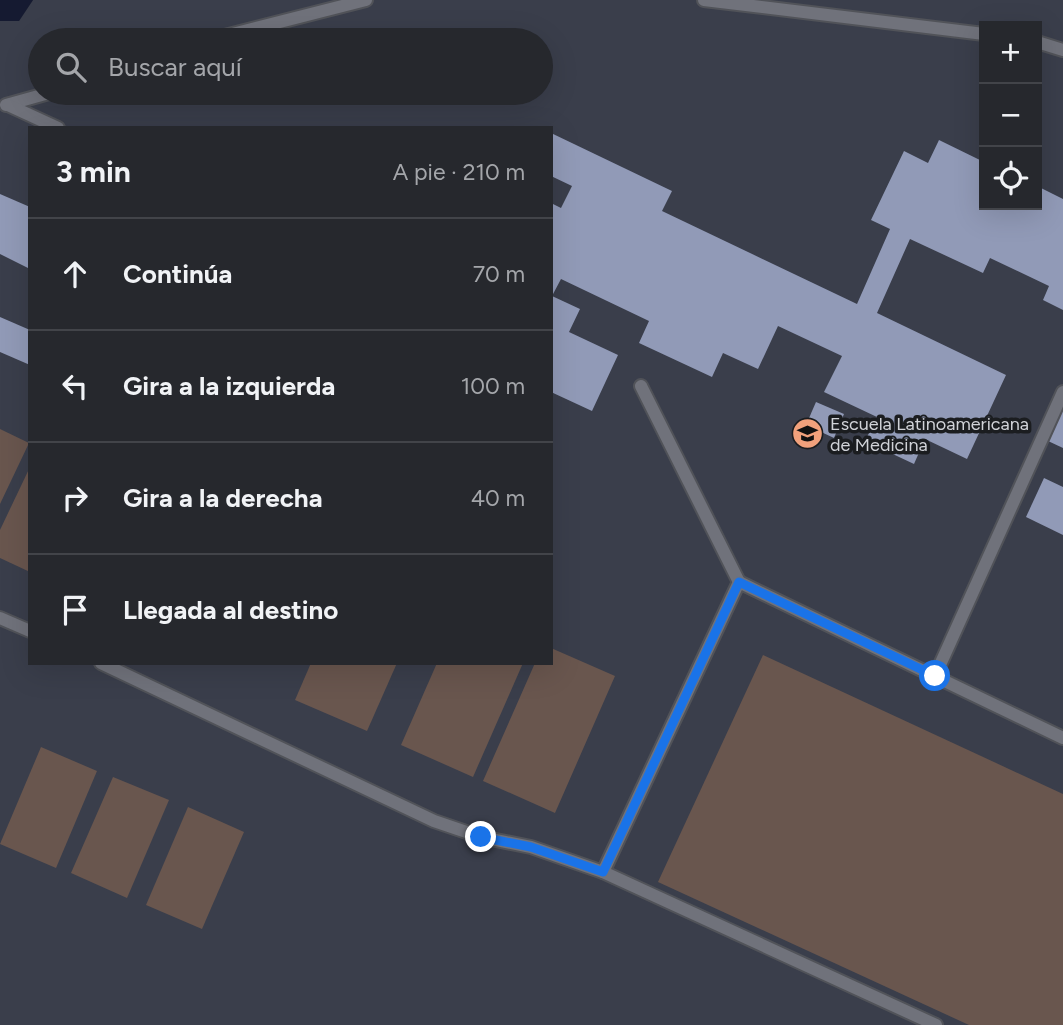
<!DOCTYPE html>
<html lang="es">
<meta charset="utf-8">
<style>
:root{--surface:#26282d;--page:#323439;--text:#f1f3f6;--muted:#a4a6aa;--line:#424449}
body{margin:0;font-family:Figtree,sans-serif;background:var(--page);color:var(--text)}
.controls{position:absolute;right:21px;top:21px;display:grid;overflow:hidden;border-radius:0px;box-shadow:0 7px 28px #0002}
.controls button{width:63px;height:63px;display:grid;place-items:center;padding:0;border:0;border-bottom:2px solid var(--line);background:var(--surface);color:var(--text);font:35px sans-serif}
.stop{position:absolute;width:21px;height:21px;margin:-16px;border:5px solid #1a73e8;border-radius:50%;background:#fff}
.stop.end{background:#1a73e8;border-color:#fff;box-shadow:0 2px 7px #0008}
.list{margin:0;padding:0;list-style:none}
h2{display:flex;justify-content:space-between;align-items:center;height:91px;margin:0;padding:0 28px;font-size:30px}
h2 small{font-size:23px;font-weight:400;color:var(--muted)}
.list li{display:grid;grid-template-columns:46px 1fr auto;gap:21px;align-items:center;box-sizing:border-box;height:112px;padding:0 28px;border-top:2px solid var(--line)}
.list b{display:block;font-size:26px;white-space:nowrap}
.list em{font-size:23px;font-style:normal;color:var(--muted)}
.icon{flex:none;width:38px;height:38px;fill:none;stroke:currentColor;stroke-width:2;stroke-linecap:round;stroke-linejoin:round}
.map{position:relative;flex:none;width:1063px;height:1025px;overflow:hidden}
.search{position:absolute;background:var(--surface);box-shadow:0 7px 28px #0002;left:28px;top:28px;width:525px;height:77px;display:flex;align-items:center;gap:18px;box-sizing:border-box;padding:0 24px;border-radius:38px;color:var(--muted);font-size:26px}
.panel{position:absolute;background:var(--surface);box-shadow:0 7px 28px #0002;left:28px;top:126px;width:525px;height:539px;border-radius:0px}
.map>svg:first-child{display:block}
.built{fill:#3a3e4b;fill-rule:evenodd}
.green{fill:#69564e}
.water{fill:#151a31}
.building{fill:#919ab7}
.lines{fill:none;stroke-linecap:round;stroke-linejoin:round}
.lane-casing{stroke:#515359;stroke-width:16}
.lane{stroke:#70727b;stroke-width:12}
.route{stroke:#1a73e8;stroke-width:9}
.labels{text-anchor:middle;dominant-baseline:central;stroke-width:7;stroke-linejoin:round;paint-order:stroke}
.poi-label{font-size:18px;fill:#d1d3d8;stroke:#1b1d20;text-anchor:start}
</style>
<div class="map">
<svg width="1063" height="1025" viewBox="0 0 1063 1025">
<rect width="100%" height="100%" fill="#32353c"/>
<path class="built" d="M33 0H1063V1025H0V21H19ZM984 26H1037V205H984ZM40 40H541V93H40ZM30 128H551V663H30Z"/>
<g class="green">
<polygon points="0,429 29,443 0,504"/>
<polygon points="30,467 30,572 0,558 0,530"/>
<polygon points="551,648 615,676 555,813 483,781 535,663 551,663"/>
<polygon points="763,655 1063,794 1063,1025 969,1025 658,882"/>
<polygon points="311,663 397,663 367,731 295,700"/>
<polygon points="437,663 523,663 473,777 401,745"/>
<polygon points="41,747 97,771 56,868 0,844"/>
<polygon points="113,777 169,800 127,898 71,873"/>
<polygon points="188,807 244,832 202,929 146,905"/>
</g>
<polygon class="water" points="0,0 33,0 19,21 0,21"/>
<g class="building">
<polygon points="551,133 672,191 662,211 857,304 890,229 871,220 904,151 928,163 939,140 984,162 984,205 1037,205 1037,186 1063,199 1063,310 1043,300 1049,286 990,258 983,273 910,239 877,313 1006,375 967,459 925,439 914,464 865,441 877,417 824,392 842,356 778,326 758,369 723,353 712,377 639,343 649,321 561,279 552,296 580,309 569,332 618,355 592,411 551,392 551,203 561,208 572,186 551,176"/>
<polygon points="0,194 30,207 30,269 0,254"/>
<polygon points="0,317 30,330 30,365 0,352"/>
<polygon points="816,402 844,414 834,438 806,425"/>
<polygon points="1063,408 1063,448 1048,441"/>
<polygon points="1044,478 1063,487 1063,535 1026,517"/>
</g>
<g class="lines">
<defs>
<g id="lane">
<polyline points="704,0 984,34"/>
<polyline points="209,40 366,0"/>
<polyline points="1037,42 1063,50"/>
<polyline points="6,105 49,93"/>
<polyline points="8,105 58,128"/>
<polyline points="641,386 739,582"/>
<polyline points="0,618 30,631"/>
<polyline points="101,663 434,821 481,837 531,847 603,872 739,582 1063,738"/>
<polyline points="935,676 1063,392"/>
<polyline points="603,872 936,1025"/>
</g>
</defs>
<use href="#lane" class="lane-casing"/>
<use href="#lane" class="lane"/>
</g>
<g class="lines">
<polyline class="route" points="481,837 531,847 603,872 739,582 935,676"/>
</g>
<defs>
<symbol id="university-disc" viewBox="-11 -11 22 22"><circle r="9.5" fill="#f1a17c" stroke="#1b1d20"/><path d="M0-5L7-2L0 1L-7-2ZM-4 1L0 2.5L4 1V4Q0 6-4 4Z" fill="#111"/></symbol>
</defs>
<g fill-rule="evenodd">
<use href="#university-disc" x="790" y="416" width="35" height="35"/>
</g>
<g class="labels">
<g class="poi-label">
<text x="830" y="424">Escuela Latinoamericana<tspan x="830" dy="21">de Medicina</tspan></text>
</g>
</g>
</svg>
<div class="controls">
<button>+</button>
<button>−</button>
<button><svg class="icon" aria-label="locate" viewBox="0 0 24 24"><circle cx="12" cy="12" r="6"/><path d="M12 2v4M12 18v4M2 12h4M18 12h4"/></svg></button>
</div>
<div class="stop" style="left:935px;top:676px"></div>
<div class="stop end" style="left:481px;top:837px"></div>
<div class="search"><svg class="icon" aria-label="search" viewBox="0 0 24 24"><circle cx="10" cy="10" r="6"/><path d="M15 15l6 6"/></svg>Buscar aquí</div>
<section class="panel">
<h2>3 min<small>A pie · 210 m</small></h2>
<ul class="list">
<li><svg class="icon" aria-label="ahead" viewBox="0 0 24 24"><path d="M12 20V5M6 11l6-6 6 6"/></svg><div><b>Continúa</b></div><em>70 m</em></li>
<li><svg class="icon" aria-label="left" viewBox="0 0 24 24"><path d="M17 20v-9H6M10 6l-5 5 5 5"/></svg><div><b>Gira a la izquierda</b></div><em>100 m</em></li>
<li><svg class="icon" aria-label="right" viewBox="0 0 24 24"><path d="M7 20v-9h11M14 6l5 5-5 5"/></svg><div><b>Gira a la derecha</b></div><em>40 m</em></li>
<li><svg class="icon" aria-label="arrive" viewBox="0 0 24 24"><path d="M6 21V4h12l-3 4 3 4H6"/></svg><div><b>Llegada al destino</b></div></li>
</ul>
</section>
</div>
